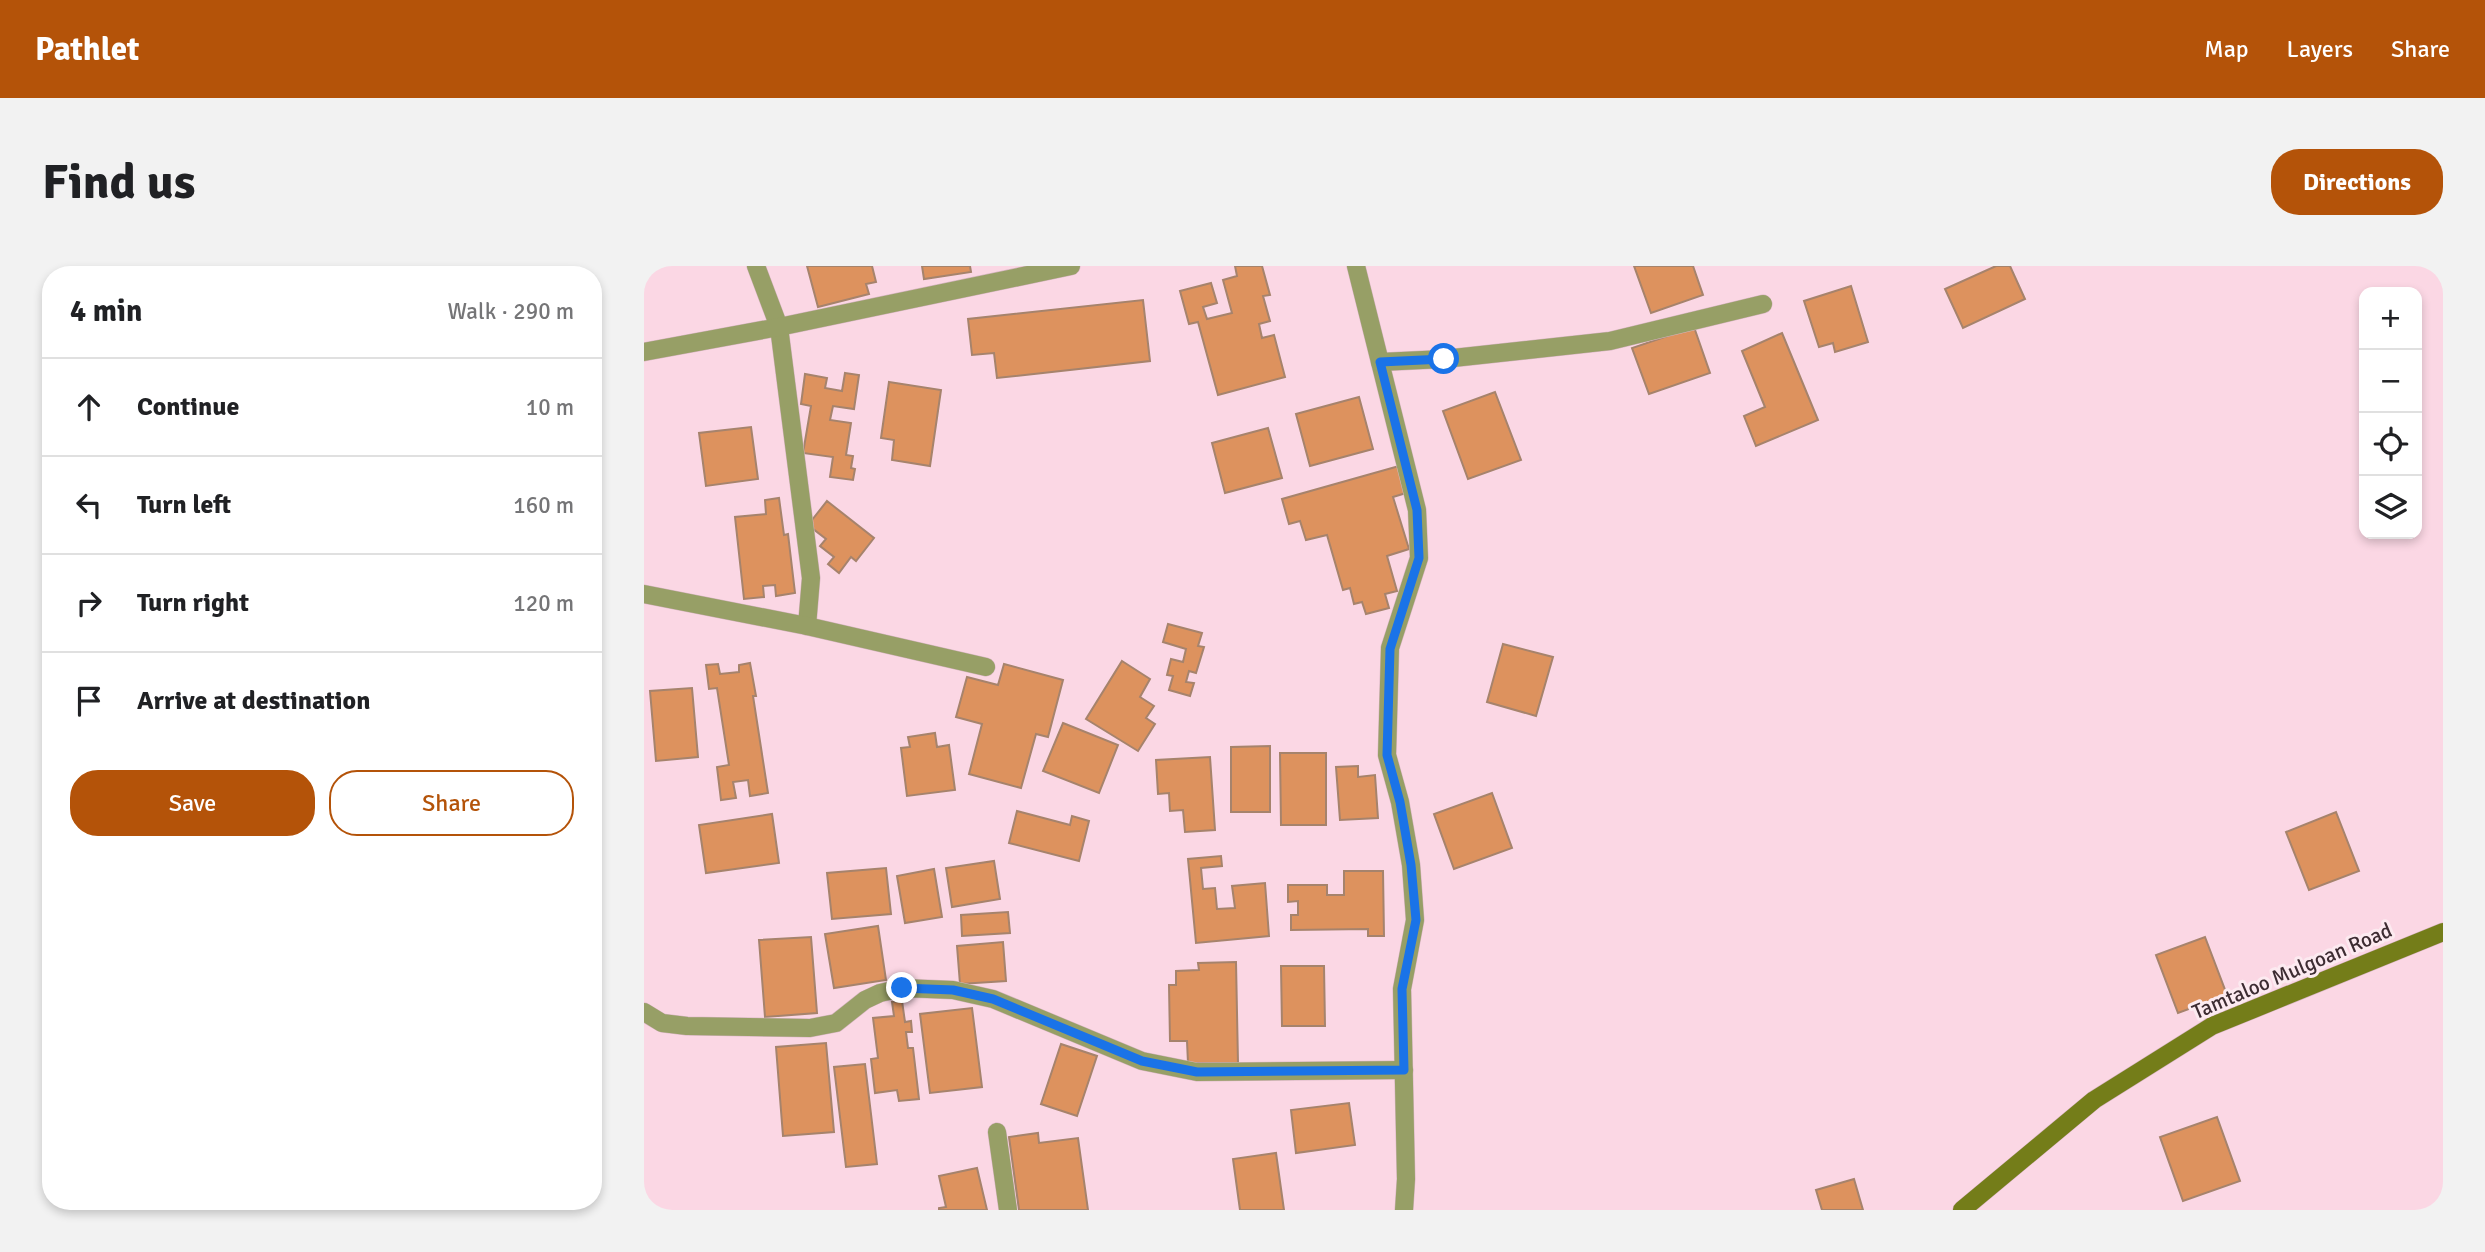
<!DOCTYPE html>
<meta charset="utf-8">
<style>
:root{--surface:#fff;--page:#f2f2f2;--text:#202124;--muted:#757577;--line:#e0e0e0;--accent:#b45309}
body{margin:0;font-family:Signika,sans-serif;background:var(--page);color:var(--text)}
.controls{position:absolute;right:21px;top:21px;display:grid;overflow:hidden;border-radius:14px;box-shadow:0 4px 10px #0003}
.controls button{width:63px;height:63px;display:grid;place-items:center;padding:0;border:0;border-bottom:2px solid var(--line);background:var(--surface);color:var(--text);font:35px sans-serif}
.stop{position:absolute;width:21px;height:21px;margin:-16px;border:5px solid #1a73e8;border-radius:50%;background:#fff}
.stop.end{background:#1a73e8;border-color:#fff;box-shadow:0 2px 7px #0008}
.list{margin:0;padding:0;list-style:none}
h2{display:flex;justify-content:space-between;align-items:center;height:91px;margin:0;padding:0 28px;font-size:30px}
h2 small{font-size:23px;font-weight:400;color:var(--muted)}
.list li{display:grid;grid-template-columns:46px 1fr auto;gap:21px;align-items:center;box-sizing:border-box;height:98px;padding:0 28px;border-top:2px solid var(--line)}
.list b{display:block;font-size:26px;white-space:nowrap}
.list em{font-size:23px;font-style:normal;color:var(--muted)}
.actions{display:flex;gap:14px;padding:21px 28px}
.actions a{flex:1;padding:16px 0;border:2px solid var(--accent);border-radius:28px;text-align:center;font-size:24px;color:var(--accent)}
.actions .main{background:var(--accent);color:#fff}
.icon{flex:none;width:38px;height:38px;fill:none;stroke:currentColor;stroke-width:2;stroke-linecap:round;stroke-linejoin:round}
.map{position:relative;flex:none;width:1799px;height:944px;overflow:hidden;border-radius:28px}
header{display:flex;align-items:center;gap:42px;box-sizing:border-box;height:98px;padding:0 35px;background:var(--accent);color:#fff}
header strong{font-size:33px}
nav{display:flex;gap:38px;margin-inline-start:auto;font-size:24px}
.intro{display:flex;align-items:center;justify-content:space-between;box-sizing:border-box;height:168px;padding:0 42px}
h1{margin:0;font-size:49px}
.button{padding:18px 32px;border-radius:28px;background:var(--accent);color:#fff;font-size:24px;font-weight:700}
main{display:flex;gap:42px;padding:0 42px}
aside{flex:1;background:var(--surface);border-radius:28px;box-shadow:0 4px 10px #0003}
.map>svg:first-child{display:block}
.building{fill:#dd925e;stroke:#a6836c;stroke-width:2}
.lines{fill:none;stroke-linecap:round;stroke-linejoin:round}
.street-casing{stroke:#d5b5c0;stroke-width:19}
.secondary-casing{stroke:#d5b5c0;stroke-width:19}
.street{stroke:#979f66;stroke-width:18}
.secondary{stroke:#747d19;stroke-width:18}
.route{stroke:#1a73e8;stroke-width:9}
.labels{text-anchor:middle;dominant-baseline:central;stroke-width:6;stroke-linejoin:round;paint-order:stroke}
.street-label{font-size:21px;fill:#3d2c32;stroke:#fceaf0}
</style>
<header>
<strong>Pathlet</strong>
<nav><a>Map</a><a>Layers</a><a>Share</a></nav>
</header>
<div class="intro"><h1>Find us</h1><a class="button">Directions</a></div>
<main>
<aside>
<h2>4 min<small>Walk · 290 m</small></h2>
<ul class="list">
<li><svg class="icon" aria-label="ahead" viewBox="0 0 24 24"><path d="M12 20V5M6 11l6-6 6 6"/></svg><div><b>Continue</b></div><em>10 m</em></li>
<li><svg class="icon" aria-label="left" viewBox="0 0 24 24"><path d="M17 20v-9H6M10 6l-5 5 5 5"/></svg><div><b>Turn left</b></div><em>160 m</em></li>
<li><svg class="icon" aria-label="right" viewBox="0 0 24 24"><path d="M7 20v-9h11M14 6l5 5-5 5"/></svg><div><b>Turn right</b></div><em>120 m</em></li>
<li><svg class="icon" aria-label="arrive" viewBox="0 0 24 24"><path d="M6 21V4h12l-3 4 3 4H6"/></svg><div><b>Arrive at destination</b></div></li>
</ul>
<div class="actions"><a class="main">Save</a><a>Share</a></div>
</aside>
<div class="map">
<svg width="1799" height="944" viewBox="0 0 1799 944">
<rect width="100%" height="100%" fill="#fbd7e4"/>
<g class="building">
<polygon points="163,0 228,0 232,16 222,18 225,28 174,41"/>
<polygon points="278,0 326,0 327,6 280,13"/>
<polygon points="591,0 618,0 626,29 619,30 626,55 615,58 618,72 630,69 641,111 574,129 554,56 545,58 536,25 567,17 573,37 559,41 563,53 588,47 579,14 593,10"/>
<polygon points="990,0 1049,0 1059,29 1007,47"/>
<polygon points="1352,0 1366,0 1381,33 1319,62 1301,23"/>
<polygon points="1207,20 1224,76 1191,86 1189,77 1175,81 1160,35"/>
<polygon points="499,34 506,95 353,112 350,87 328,89 324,53"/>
<polygon points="1050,61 1066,107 1005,128 988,82"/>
<polygon points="1138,67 1174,154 1112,180 1100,150 1121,141 1098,85"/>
<polygon points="201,107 215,109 210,143 189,140 186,154 207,157 202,189 209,190 207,202 211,203 209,214 186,211 189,191 159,187 167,140 157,138 161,108 183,112 181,122 198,125"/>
<polygon points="245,116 297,124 286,200 248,194 250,174 237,172"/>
<polygon points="851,126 877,194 824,213 799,145"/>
<polygon points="715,131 729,183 666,200 652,148"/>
<polygon points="107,161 114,213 62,220 55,167"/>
<polygon points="624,162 638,212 581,227 568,177"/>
<polygon points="755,200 762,227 749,231 765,283 743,290 753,325 741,328 745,342 722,348 718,336 710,338 706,322 699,324 683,269 662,274 656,255 645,258 638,233"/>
<polygon points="135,232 140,269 144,268 151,327 132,330 131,319 119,320 120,331 100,333 91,251 122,248 121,234"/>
<polygon points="183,235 230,272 212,295 207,291 195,307 184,298 190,291 176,280 182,273 164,259"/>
<polygon points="524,358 558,367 554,380 560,381 552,407 545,405 542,416 550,417 546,430 525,424 529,410 523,409 527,393 539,396 542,383 519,376"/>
<polygon points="859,378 909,391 892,450 843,436"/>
<polygon points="478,395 506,413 496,431 510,440 502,452 511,458 494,485 442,453"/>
<polygon points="106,397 112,430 109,430 124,527 106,530 104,514 89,516 92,532 77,534 73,501 85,499 73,422 65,423 62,399 74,398 76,408 95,406 95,399"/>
<polygon points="360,398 419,414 404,471 392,468 377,522 325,508 338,458 312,451 323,411 354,419"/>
<polygon points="48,422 54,491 12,495 6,425"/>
<polygon points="419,457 474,479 455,527 399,505"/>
<polygon points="291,467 293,481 305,479 311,524 263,530 257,482 266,481 264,471"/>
<polygon points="626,480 626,546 587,546 587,481"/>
<polygon points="636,487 682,487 682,559 637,559"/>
<polygon points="566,491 571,564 541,566 539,544 526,545 525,527 514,528 512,494"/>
<polygon points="714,500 714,511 731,509 734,552 696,554 692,501"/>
<polygon points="848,527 868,582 810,603 790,548"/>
<polygon points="373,545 426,559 428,550 445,555 435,595 365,577"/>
<polygon points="1692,546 1715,605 1665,624 1642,566"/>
<polygon points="128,548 135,597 62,607 55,559"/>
<polygon points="577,590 578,600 557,602 559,623 571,622 573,643 591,642 588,620 621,617 625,670 552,677 544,593"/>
<polygon points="350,595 356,633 308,641 302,602"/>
<polygon points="242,602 247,648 188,653 183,607"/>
<polygon points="290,603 298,651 261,657 253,610"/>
<polygon points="700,605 739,605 740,670 724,670 724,663 647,664 647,649 654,649 654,635 644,636 644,619 683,619 683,629 700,629"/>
<polygon points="364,646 366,667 318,670 317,649"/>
<polygon points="234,660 242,714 190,722 181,668"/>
<polygon points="167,671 173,747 121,751 115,674"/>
<polygon points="1561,671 1583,729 1534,747 1512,689"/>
<polygon points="359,676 362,715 316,718 313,680"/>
<polygon points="592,696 594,797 544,797 543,775 526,775 525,719 532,719 532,705 555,704 554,697"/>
<polygon points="637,700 680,700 681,760 638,760"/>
<polygon points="258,735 261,756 267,755 268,766 262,766 264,782 269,782 275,833 255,835 253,824 231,827 227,793 234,792 229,752 250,750 248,736"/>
<polygon points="328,742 338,821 286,827 276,748"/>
<polygon points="182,777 190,866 139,870 132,781"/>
<polygon points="417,778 453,790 433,850 397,838"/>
<polygon points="221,798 233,898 202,901 190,801"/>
<polygon points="705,837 711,879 652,887 647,844"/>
<polygon points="1573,851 1596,915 1539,935 1516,871"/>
<polygon points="394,867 395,877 434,872 444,944 375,944 365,871"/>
<polygon points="632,887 640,944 596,944 589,893"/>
<polygon points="333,902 343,944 295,944 295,942 302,941 295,910"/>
<polygon points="1210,913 1219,944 1178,944 1172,924"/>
</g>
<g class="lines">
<defs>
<g id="street">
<polyline points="112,0 135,61 167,312 163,360"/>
<polyline points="712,0 773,244 775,292 746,382 743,489 756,536 767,599 771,654 758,723 762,913 760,944"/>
<polyline points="0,86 135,61 427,0"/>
<polyline points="736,96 800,93 966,75 1119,38"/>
<polyline points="0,328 163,360 342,401"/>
<polyline points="0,746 18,757 43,760 166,762 192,757 221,734 236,727 258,722 309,724 349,733 498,795 553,806 760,804"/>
<polyline points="353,866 364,944"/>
</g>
<polyline id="secondary" points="1318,944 1450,834 1568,760 1799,666"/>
</defs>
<use href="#street" class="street-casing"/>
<use href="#secondary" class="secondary-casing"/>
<use href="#street" class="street"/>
<use href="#secondary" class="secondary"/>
</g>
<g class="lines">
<polyline class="route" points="258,722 309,724 349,733 498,795 553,806 760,804 758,723 772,654 767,599 756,536 743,489 746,383 775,292 773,244 736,96 800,93"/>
</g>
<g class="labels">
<g class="street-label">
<text transform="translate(1648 705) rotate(-23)">Tamtaloo Mulgoan Road</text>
</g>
</g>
</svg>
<div class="controls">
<button>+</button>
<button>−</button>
<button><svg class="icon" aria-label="locate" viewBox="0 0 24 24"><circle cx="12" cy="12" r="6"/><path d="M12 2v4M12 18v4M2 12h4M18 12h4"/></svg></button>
<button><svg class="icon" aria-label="layers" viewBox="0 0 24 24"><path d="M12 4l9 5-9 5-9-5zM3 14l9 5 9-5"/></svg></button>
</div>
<div class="stop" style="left:800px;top:93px"></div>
<div class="stop end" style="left:258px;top:722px"></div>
</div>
</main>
